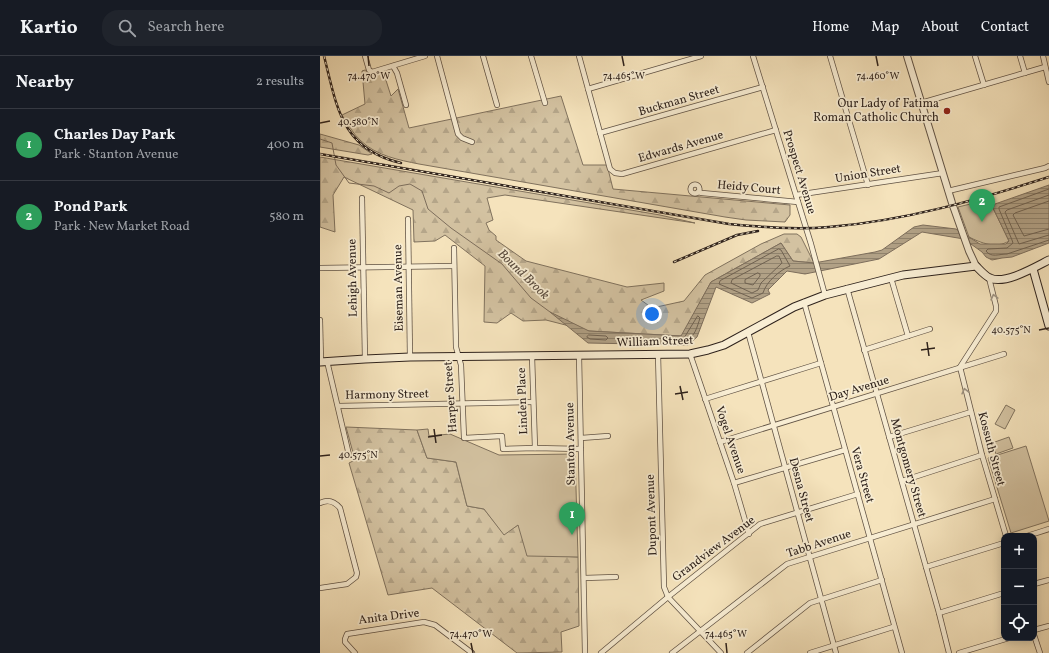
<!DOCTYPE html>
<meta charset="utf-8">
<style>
:root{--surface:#171b24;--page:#20242c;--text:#f1f3f6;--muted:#9ea1a6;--line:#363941;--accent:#7c3aed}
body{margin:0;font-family:Vollkorn,serif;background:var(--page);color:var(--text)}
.controls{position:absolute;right:12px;bottom:12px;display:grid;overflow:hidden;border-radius:8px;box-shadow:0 2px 10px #0003}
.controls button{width:36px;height:36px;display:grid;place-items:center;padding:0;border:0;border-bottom:1px solid var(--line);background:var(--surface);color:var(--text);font:20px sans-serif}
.you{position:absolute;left:332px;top:258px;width:14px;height:14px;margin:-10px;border:3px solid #fff;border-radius:50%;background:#1a73e8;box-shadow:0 0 0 6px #1a73e833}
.badge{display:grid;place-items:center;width:26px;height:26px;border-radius:50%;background:var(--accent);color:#fff;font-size:13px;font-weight:700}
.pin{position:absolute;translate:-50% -33px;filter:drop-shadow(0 1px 2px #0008)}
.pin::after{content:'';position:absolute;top:21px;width:14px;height:12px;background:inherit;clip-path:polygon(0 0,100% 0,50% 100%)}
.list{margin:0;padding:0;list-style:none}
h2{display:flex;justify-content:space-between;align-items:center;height:52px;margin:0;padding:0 16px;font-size:17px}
h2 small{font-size:13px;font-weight:400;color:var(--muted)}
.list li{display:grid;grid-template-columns:26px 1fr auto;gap:12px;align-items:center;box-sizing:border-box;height:72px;padding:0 16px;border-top:1px solid var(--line)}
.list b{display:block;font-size:15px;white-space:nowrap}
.list p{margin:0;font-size:13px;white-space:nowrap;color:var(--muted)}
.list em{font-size:13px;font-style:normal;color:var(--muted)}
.icon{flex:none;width:22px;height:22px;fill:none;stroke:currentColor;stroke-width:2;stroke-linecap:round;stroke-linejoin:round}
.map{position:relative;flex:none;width:729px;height:597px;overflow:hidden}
header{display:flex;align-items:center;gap:24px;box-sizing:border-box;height:56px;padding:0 20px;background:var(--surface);border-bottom:1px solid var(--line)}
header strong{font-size:19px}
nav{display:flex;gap:22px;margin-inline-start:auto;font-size:14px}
.search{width:280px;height:36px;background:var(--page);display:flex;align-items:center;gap:10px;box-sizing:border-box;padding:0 14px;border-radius:16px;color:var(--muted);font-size:15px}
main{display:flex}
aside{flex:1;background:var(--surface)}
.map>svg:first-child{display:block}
.forest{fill:url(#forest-firs);stroke:#80725e}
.green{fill:#d3c2a1;stroke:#80725e}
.water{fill:url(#water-rules);stroke:#7d6e5c}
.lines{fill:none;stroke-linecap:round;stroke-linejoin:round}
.shore{stroke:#706251;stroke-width:1}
.stream{stroke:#7d6e5c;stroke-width:1}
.minor-casing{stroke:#605244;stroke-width:6}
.tertiary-casing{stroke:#605244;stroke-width:8}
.secondary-casing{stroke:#2e221c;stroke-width:9}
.minor{stroke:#f8edd3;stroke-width:4.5}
.tertiary{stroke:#f8edd3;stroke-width:6}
.secondary{stroke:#f8edd3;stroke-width:7}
.rail-casing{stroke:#2e221c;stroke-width:2.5}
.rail{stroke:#f8edd3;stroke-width:1;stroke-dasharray:3;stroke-linecap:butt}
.oneway{stroke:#9d9281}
.ticks{fill:none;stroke:#2e221c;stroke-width:1.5}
.poi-dot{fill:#8f2418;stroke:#f8edd3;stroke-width:1.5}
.labels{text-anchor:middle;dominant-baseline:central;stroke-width:3.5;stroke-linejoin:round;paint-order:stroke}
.street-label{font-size:12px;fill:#2e221c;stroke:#f8edd3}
.poi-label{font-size:12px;fill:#2e221c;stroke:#f8edd3;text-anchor:end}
.water-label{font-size:13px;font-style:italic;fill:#5c4e41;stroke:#f8edd3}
.ticks-label{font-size:10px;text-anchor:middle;fill:#2e221c;stroke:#f8edd3;stroke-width:3.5;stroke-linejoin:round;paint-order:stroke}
</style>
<header>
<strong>Kartio</strong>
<div class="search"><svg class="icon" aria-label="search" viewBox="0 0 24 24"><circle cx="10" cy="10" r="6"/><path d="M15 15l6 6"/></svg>Search here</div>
<nav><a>Home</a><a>Map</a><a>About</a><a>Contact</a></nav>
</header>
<main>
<aside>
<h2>Nearby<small>2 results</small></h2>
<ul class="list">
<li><span class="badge" style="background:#2e9e5b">1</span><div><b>Charles Day Park</b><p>Park · Stanton Avenue</p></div><em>400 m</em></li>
<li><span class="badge" style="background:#2e9e5b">2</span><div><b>Pond Park</b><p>Park · New Market Road</p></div><em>580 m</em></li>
</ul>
</aside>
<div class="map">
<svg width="729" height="597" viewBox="0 0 729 597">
<defs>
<pattern id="forest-firs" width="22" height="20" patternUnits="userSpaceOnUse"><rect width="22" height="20" fill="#d3c2a1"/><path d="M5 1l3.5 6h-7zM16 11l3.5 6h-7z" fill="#b5a68a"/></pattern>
<pattern id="water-rules" width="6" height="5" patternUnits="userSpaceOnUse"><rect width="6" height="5" fill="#b1a186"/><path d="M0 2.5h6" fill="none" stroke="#90836d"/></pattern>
</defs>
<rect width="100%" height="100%" fill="#f5e3bc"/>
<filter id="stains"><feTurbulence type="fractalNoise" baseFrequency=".005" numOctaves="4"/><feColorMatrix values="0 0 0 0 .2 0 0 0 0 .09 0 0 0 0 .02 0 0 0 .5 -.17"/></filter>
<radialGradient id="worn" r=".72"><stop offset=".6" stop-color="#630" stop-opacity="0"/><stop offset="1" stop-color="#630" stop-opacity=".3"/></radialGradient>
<g class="forest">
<path d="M45 14 53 17 63 15 71 40 78 33 89 72 241 40 263 109H287L293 133 470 149V159L465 166 426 164 405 161 99 108C79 104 57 100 41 85 33 78 28 68 22 59L45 48 42 15Z"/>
<polygon points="0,78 39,89 52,98 48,99 0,91"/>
<polygon points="0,101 340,159 375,167 185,139 167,142 173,164 166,167 169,174 176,180 176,184 206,205 307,231 344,227 344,235 321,244 332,252 364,245 385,219 441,188 464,178 477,178 481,181 494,207 473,205 461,187 391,226 362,280 269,275 226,264 203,265 191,257 177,267 164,266 165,210 125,179 115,185 94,186 93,154 24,121 13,139 15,176 0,171"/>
<polygon points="26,371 97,374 107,402 136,406 147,450 164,453 184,478 198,469 240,500 258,501 259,570 241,576 242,596 197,597 112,532 68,539 29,407 35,404"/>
</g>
<g class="green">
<path d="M671 143 673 152 689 185C676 193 661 187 649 181L638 151Z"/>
<polygon points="686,349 695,354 685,373 675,368"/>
<polygon points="108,373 109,380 130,378 179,399 255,398 258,501 207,500 198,469 184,479 164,453 147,450 136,406 107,402 97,374"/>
<polygon points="689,381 693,392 676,398 672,387"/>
<polygon points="706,390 729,465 691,477 668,402"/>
</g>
<polygon class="water" points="729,129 729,187 692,201 682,202 672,204 666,201 662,196 644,183 602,176 559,203 485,218 467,215 448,234 450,238 432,247 396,231 377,281 368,289 268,287 230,256 269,275 361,280 391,226 461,187 473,205 494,207 555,196 562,194 594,171 603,169 636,173 660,188 686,188 689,185 673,152 675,148"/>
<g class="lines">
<g class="shore">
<path d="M729 133 679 151V153L692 184 693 187 687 192 668 193 666 195C671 202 679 198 687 198L729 184"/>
<polyline points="729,139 687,154 685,156 699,188 729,179"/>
<polyline points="729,145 695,157 693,159 704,180 729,173"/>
<path d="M459 193 461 194 470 210C460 214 446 226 443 237L432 242 399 228 400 225Z"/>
<polygon points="457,200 459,200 462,207 441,227 438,234 432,237 411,227 412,224"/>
<polygon points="438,217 440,218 440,220 433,229 425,227 425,224"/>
<path d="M378 260 380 262C377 271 375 281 366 284L365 281Z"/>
<polygon points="269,279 286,280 288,282 286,284 270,283 267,281"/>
</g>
<polyline class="stream" points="0,83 12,87 16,109 29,127 54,130 69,137 79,130 90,128 102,135 108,153 131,172 182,208 211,242 230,256"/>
<defs>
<g id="minor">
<polyline points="45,0 49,14 52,16 105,0"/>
<polyline points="117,0 138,78 142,82 152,86"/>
<polyline points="163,0 177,49"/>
<polyline points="211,0 225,47"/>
<polyline points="259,0 290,113 295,117 302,118 456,74"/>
<polyline points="433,0 491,188 505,239"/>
<polyline points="510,0 548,129"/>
<polyline points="655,0 664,29"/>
<polyline points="700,0 705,17"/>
<polyline points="723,0 729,26"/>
<polyline points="73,10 77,17 86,49"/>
<polyline points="268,33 381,0"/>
<polyline points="601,47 725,11"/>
<polyline points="280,77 443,31"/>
<circle cx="375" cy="133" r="4.5"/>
<polyline points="628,135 725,112 729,110"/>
<polyline points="378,136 382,137 478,146"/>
<polyline points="476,139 623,117"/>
<polyline points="42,142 45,303"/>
<polyline points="88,163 90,301"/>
<polyline points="134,192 136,291 141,309 144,382 182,380 183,393 215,392 261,393"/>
<polyline points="0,212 134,210"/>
<polyline points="571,222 588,280"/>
<polyline points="669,222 676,250 676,255 640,311 662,399 686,480"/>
<polyline points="527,232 619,557 629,597"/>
<polyline points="484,246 582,597"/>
<polyline points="0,264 1,306"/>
<polyline points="428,276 516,597"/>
<polyline points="544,294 610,273"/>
<polyline points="338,298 344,531 348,541 401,597"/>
<polyline points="370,298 414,427 429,478"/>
<polyline points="259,299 265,597"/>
<polyline points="212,300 215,392"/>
<polyline points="7,305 29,399"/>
<polyline points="385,343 501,307"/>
<polyline points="18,350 213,346"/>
<polyline points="569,381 651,356"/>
<polyline points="261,382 288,380"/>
<polyline points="400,386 684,298"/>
<polyline points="582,425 662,399"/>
<polyline points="414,427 525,394"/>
<path d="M0 447C8 443 14 445 20 452L37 517 36 521 27 528 0 532"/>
<polyline points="707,480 729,473"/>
<polyline points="606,511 684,487"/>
<polyline points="264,522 296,521"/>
<polyline points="714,528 729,524"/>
<polyline points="619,557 684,537"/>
<polyline points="714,574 729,570"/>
<polyline points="714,579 720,597"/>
<polyline points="35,597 25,586 25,583 27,578 104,566 115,569 152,597"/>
<polyline points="281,597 348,541 440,468 538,438"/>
<polyline points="352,597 467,508 675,443"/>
<polyline points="427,597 490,547 562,524"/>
<polyline points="490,597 573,571"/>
<polyline points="639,597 689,582"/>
</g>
<polyline id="tertiary" points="587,0 632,147 649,195 656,210"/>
<g id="secondary">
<polyline points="713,213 729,270"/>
<path d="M0 306 45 303 90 301 370 298 388 294 404 289 474 251 505 239 583 219 656 210C660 214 665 220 670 222 685 229 715 211 729 204"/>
</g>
</defs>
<use href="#minor" class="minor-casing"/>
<use href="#tertiary" class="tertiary-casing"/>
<use href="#secondary" class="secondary-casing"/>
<use href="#minor" class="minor"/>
<use href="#tertiary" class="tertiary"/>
<use href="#secondary" class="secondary"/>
<defs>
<g id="rail">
<path d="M4 0C17 51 21 93 81 107"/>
<path d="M0 98 409 168C442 171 475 174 509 171 584 165 657 144 729 121"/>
<polyline points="354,206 417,179 438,175"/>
</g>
</defs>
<use href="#rail" class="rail-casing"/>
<use href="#rail" class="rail"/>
</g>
<defs><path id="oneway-chevron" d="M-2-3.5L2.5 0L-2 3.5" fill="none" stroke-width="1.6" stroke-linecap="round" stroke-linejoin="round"/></defs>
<g class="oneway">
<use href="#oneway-chevron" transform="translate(674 241) rotate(-104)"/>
<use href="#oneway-chevron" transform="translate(645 335) rotate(-104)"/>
</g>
<path class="ticks" d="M48 0 49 10M302 0 304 10M556 0 558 10M0 67 10 65M719 274 729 272M607 286 609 300M601 294 615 292M360 330 363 344M355 338 368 336M114 373 116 387M108 381 122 379M0 400 10 399M151 587 153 597M406 587 407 597"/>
<circle class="poi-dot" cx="627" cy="55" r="4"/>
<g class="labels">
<g class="street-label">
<text transform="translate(359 45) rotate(-16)">Buckman Street</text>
<text transform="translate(361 91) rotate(-16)">Edwards Avenue</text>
<text transform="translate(479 116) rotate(73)">Prospect Avenue</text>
<text transform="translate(548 118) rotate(-9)">Union Street</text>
<text transform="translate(429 132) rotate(5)">Heidy Court</text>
<text transform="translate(33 222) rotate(-91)">Lehigh Avenue</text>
<text transform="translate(79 232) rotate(-91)">Eiseman Avenue</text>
<text transform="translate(335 286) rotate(-2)">William Street</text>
<text transform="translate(539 333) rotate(-17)">Day Avenue</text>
<text transform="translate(67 339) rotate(-1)">Harmony Street</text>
<text transform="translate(131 341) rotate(-94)">Harper Street</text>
<text transform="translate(203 345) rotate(-92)">Linden Place</text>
<text transform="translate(410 384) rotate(71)">Vogel Avenue</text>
<text transform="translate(251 388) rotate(-91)">Stanton Avenue</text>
<text transform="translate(671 393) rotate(75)">Kossuth Street</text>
<text transform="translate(588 412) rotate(74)">Montgomery Street</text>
<text transform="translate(542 419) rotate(74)">Vera Street</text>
<text transform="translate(481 434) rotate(75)">Desna Street</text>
<text transform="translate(332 459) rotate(-92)">Dupont Avenue</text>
<text transform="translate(499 488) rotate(-18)">Tabb Avenue</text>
<text transform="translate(394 493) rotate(-37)">Grandview Avenue</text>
<text transform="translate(69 561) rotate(-7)">Anita Drive</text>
</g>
<g class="poi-label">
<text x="619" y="48">Our Lady of Fatima<tspan x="619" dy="14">Roman Catholic Church</tspan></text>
</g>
<g class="water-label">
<text transform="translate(203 219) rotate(44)">Bound Brook</text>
</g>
</g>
<g class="ticks-label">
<text x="49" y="23">74.470°W</text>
<text x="304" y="23">74.465°W</text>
<text x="558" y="23">74.460°W</text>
<text x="38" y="69">40.580°N</text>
<text x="691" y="277">40.575°N</text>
<text x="38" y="402">40.575°N</text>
<text x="151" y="581">74.470°W</text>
<text x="406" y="581">74.465°W</text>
</g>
<rect width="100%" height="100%" filter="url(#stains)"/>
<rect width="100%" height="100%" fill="url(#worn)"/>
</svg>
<div class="controls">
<button>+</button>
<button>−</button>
<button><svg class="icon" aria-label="locate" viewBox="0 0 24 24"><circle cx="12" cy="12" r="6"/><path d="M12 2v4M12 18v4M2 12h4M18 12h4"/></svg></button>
</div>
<div class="you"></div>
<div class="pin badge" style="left:252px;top:479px;background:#2e9e5b">1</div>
<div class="pin badge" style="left:662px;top:166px;background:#2e9e5b">2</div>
</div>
</main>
